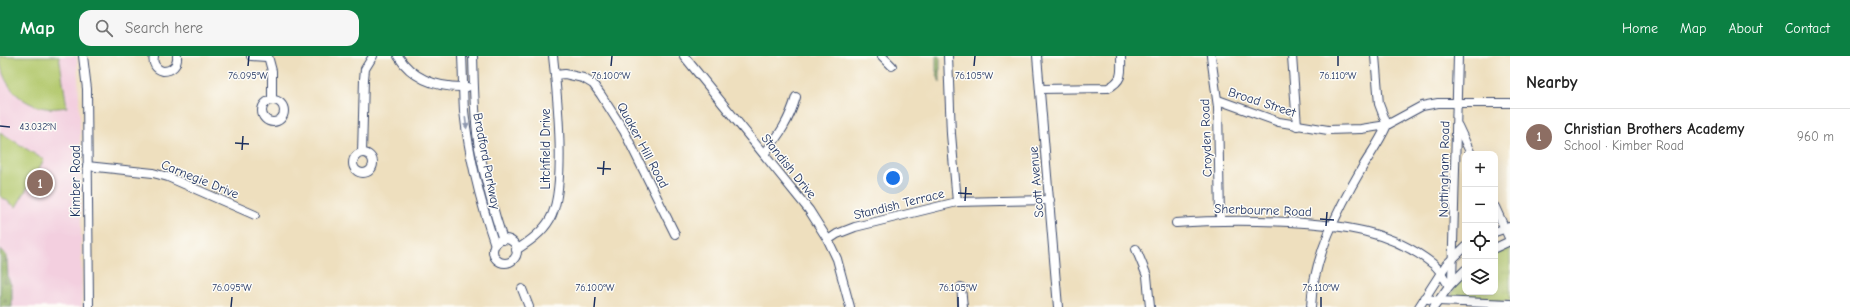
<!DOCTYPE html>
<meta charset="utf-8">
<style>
:root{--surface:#fff;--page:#f6f6f6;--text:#222;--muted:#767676;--line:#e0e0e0;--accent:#0b8043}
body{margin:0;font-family:"Comic Neue",sans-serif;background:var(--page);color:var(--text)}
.controls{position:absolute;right:12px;bottom:12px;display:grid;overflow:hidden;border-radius:8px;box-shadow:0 4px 16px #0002}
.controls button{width:36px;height:36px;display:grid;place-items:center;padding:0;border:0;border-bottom:1px solid var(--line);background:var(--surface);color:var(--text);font:20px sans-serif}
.you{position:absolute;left:893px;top:122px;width:14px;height:14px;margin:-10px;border:3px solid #fff;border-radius:50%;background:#1a73e8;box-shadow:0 0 0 6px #1a73e833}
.badge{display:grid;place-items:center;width:26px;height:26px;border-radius:50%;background:var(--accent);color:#fff;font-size:13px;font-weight:700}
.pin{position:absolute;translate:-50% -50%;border:2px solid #fff;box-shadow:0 1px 4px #0006}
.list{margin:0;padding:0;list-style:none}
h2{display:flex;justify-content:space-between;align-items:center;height:52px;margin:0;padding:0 16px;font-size:17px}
h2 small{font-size:13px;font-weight:400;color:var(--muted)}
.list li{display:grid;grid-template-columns:26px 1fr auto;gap:12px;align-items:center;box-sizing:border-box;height:56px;padding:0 16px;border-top:1px solid var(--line)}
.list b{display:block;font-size:15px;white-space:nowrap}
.list p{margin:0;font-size:13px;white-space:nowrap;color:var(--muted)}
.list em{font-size:13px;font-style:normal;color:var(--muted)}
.icon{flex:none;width:22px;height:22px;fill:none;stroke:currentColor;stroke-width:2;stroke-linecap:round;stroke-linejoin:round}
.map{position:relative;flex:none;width:1510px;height:251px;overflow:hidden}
header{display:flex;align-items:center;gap:24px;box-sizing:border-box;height:56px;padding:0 20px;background:var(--accent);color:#fff}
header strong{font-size:19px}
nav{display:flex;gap:22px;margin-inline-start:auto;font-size:14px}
.search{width:280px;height:36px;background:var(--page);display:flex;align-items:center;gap:10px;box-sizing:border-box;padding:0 14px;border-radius:12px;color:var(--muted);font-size:15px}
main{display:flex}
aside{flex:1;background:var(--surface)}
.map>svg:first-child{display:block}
.built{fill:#f3cfdf}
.grass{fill:url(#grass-tufts);stroke:#687c66}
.forest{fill:url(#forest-firs);stroke:#556e60}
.garden{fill:#b4c96e;stroke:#687c66}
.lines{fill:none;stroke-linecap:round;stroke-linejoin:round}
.minor-casing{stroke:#3b496c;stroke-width:10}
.minor{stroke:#fff;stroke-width:8}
.oneway{fill:#8d97ae}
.ticks{fill:none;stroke:#1b2f5e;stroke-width:1.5}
.labels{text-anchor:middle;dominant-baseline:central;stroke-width:3;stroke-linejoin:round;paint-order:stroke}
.street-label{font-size:13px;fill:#1b2f5e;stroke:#fdfcf7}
.ticks-label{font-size:10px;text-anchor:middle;fill:#1b2f5e;stroke:#fdfcf7;stroke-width:3;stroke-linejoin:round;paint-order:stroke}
</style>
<header>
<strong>Map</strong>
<div class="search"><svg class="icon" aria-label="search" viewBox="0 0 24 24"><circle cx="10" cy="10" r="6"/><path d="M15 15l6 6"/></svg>Search here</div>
<nav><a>Home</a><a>Map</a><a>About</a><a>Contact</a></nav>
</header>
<main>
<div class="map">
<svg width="1510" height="251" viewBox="0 0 1510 251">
<defs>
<pattern id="grass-tufts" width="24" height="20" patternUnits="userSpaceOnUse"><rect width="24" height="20" fill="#b4c96e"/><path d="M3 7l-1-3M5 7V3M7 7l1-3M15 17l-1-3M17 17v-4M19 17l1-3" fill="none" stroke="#9aad62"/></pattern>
<pattern id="forest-firs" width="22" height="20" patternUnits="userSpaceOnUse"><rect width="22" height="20" fill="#8fad61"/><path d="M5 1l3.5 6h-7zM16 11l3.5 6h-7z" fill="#748d53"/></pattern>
</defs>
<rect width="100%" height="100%" fill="#fdfcf7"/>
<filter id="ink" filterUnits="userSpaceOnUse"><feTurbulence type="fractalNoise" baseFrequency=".025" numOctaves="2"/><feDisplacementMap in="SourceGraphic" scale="8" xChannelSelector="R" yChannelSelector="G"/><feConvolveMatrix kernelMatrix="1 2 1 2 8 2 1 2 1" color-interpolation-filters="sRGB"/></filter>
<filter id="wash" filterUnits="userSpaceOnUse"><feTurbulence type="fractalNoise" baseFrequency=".012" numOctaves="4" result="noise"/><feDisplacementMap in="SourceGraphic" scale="16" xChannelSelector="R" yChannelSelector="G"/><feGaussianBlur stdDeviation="0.9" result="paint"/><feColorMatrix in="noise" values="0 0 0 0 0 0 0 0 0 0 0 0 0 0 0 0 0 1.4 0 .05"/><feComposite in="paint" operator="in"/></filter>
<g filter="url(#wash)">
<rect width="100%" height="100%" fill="#eedfbe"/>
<polygon class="built" points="0,0 77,0 80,61 82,251 12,251 12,231 8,222 7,200 0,192"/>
<polygon class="grass" points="1507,191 1510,192 1510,245 1453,242 1452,236 1465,219 1465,236 1495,236 1495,198"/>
<g class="forest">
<polygon points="936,0 940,0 940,27 936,15"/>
<polygon points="0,192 7,200 8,222 12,231 12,251 0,251"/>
</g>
<g class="garden">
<path d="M0 0H59L67 51C60 52 52 53 45 52 19 48 0 26 0 0Z"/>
<polygon points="0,76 44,104 16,151 0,140"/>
</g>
</g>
<g filter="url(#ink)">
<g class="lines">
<defs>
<g id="minor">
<polyline points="83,0 87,33 89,251"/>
<path d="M154 0C152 8 156 13 163 15 172 15 178 9 177 0"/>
<polyline points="251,0 267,1"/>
<polyline points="268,0 272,15 272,44"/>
<path d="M398 0C414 25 439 32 467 31"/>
<path d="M462 0C463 18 463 37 464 55 469 101 480 145 495 189"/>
<path d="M473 0C474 30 474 62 479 92 485 123 493 154 503 184"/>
<polyline points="684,0 809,154 828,184 837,203 850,251"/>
<polyline points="882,0 892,10"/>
<polyline points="948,0 951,78 957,146"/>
<polyline points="1037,0 1058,251"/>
<polyline points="1211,0 1218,51 1220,163"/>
<polyline points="1292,0 1297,70"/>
<polyline points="555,19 565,18 583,22 593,28 601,39 624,75 675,178"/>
<path d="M1040 33 1108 32C1124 24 1121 16 1121 0"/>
<circle cx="273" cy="55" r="11"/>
<polyline points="1218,44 1279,66 1328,74 1361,73 1387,69 1422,50 1438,47 1510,47"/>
<polyline points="1458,70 1471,98"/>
<circle cx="363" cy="107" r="10"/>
<polyline points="362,97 364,23 365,13 373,0"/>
<path d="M764 98C780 78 789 65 796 41"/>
<polyline points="87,110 153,117 168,121 255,159"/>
<polyline points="1495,151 1510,184"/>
<path d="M1176 167C1215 164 1249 164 1289 166 1341 169 1390 174 1433 208 1440 213 1444 222 1449 230"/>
<polyline points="1495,176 1509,171"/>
<circle cx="505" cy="195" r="12"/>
<polyline points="828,184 837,178 855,171 957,146 1050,144"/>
<polyline points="1495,192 1510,185"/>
<polyline points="1136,193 1147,220 1150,251"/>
<path d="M516 194C529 186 542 177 550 163 567 134 557 36 553 0"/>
<polyline points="1452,226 1458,0"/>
<polyline points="961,231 963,251"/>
<polyline points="522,233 529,251"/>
<polyline points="1424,242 1438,245 1510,248"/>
<path d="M1311 251C1313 202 1338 153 1362 112 1371 97 1380 85 1387 69L1379 48 1375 0"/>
<polyline points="1419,251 1446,209 1465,191"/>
<polyline points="1434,251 1449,230 1465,214"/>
</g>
</defs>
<use href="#minor" class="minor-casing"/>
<use href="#minor" class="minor"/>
</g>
<defs><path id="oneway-solid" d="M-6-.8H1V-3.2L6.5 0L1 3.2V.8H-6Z"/></defs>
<use class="oneway" href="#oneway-solid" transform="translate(466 67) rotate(83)"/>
</g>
<path class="ticks" d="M248 10 249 0M611 10 612 0M974 10 975 0M1338 10V0M0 70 10 71M235 87 249 88M242 94 243 80M597 112 611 113M603 119 604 105M958 137 972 138M965 145 966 131M1320 163 1334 164M1326 170 1327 156M231 251 232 241M594 251 595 241M958 251V241M1321 251V241"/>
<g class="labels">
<g class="street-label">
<text transform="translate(1262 46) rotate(18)">Broad Street</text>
<text transform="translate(1206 82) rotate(-92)">Croyden Road</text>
<text transform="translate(643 89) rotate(62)">Quaker Hill Road</text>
<text transform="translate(545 93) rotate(-90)">Litchfield Drive</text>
<text transform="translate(487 105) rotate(79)">Bradford Parkway</text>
<text transform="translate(789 110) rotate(51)">Standish Drive</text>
<text transform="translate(1444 113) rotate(-89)">Nottingham Road</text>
<text transform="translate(200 123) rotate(22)">Carnegie Drive</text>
<text transform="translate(75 125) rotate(-90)">Kimber Road</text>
<text transform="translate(1036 126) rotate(-95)">Scott Avenue</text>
<text transform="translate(899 148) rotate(-14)">Standish Terrace</text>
<text transform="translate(1263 154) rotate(2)">Sherbourne Road</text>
</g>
</g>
<g class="ticks-label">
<text x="248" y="23">76.095°W</text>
<text x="611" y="23">76.100°W</text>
<text x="974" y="23">76.105°W</text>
<text x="1338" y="23">76.110°W</text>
<text x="38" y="74">43.032°N</text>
<text x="232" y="235">76.095°W</text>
<text x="595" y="235">76.100°W</text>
<text x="958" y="235">76.105°W</text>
<text x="1321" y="235">76.110°W</text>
</g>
</svg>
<div class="controls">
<button>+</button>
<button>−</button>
<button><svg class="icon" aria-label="locate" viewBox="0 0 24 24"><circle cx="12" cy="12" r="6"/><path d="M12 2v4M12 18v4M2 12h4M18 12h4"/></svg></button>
<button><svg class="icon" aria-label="layers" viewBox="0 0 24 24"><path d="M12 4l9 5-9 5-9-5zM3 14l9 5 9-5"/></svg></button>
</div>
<div class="you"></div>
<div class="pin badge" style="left:40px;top:127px;background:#8d6e63">1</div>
</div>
<aside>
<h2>Nearby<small></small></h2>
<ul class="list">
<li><span class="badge" style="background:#8d6e63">1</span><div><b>Christian Brothers Academy</b><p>School · Kimber Road</p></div><em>960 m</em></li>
</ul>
</aside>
</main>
